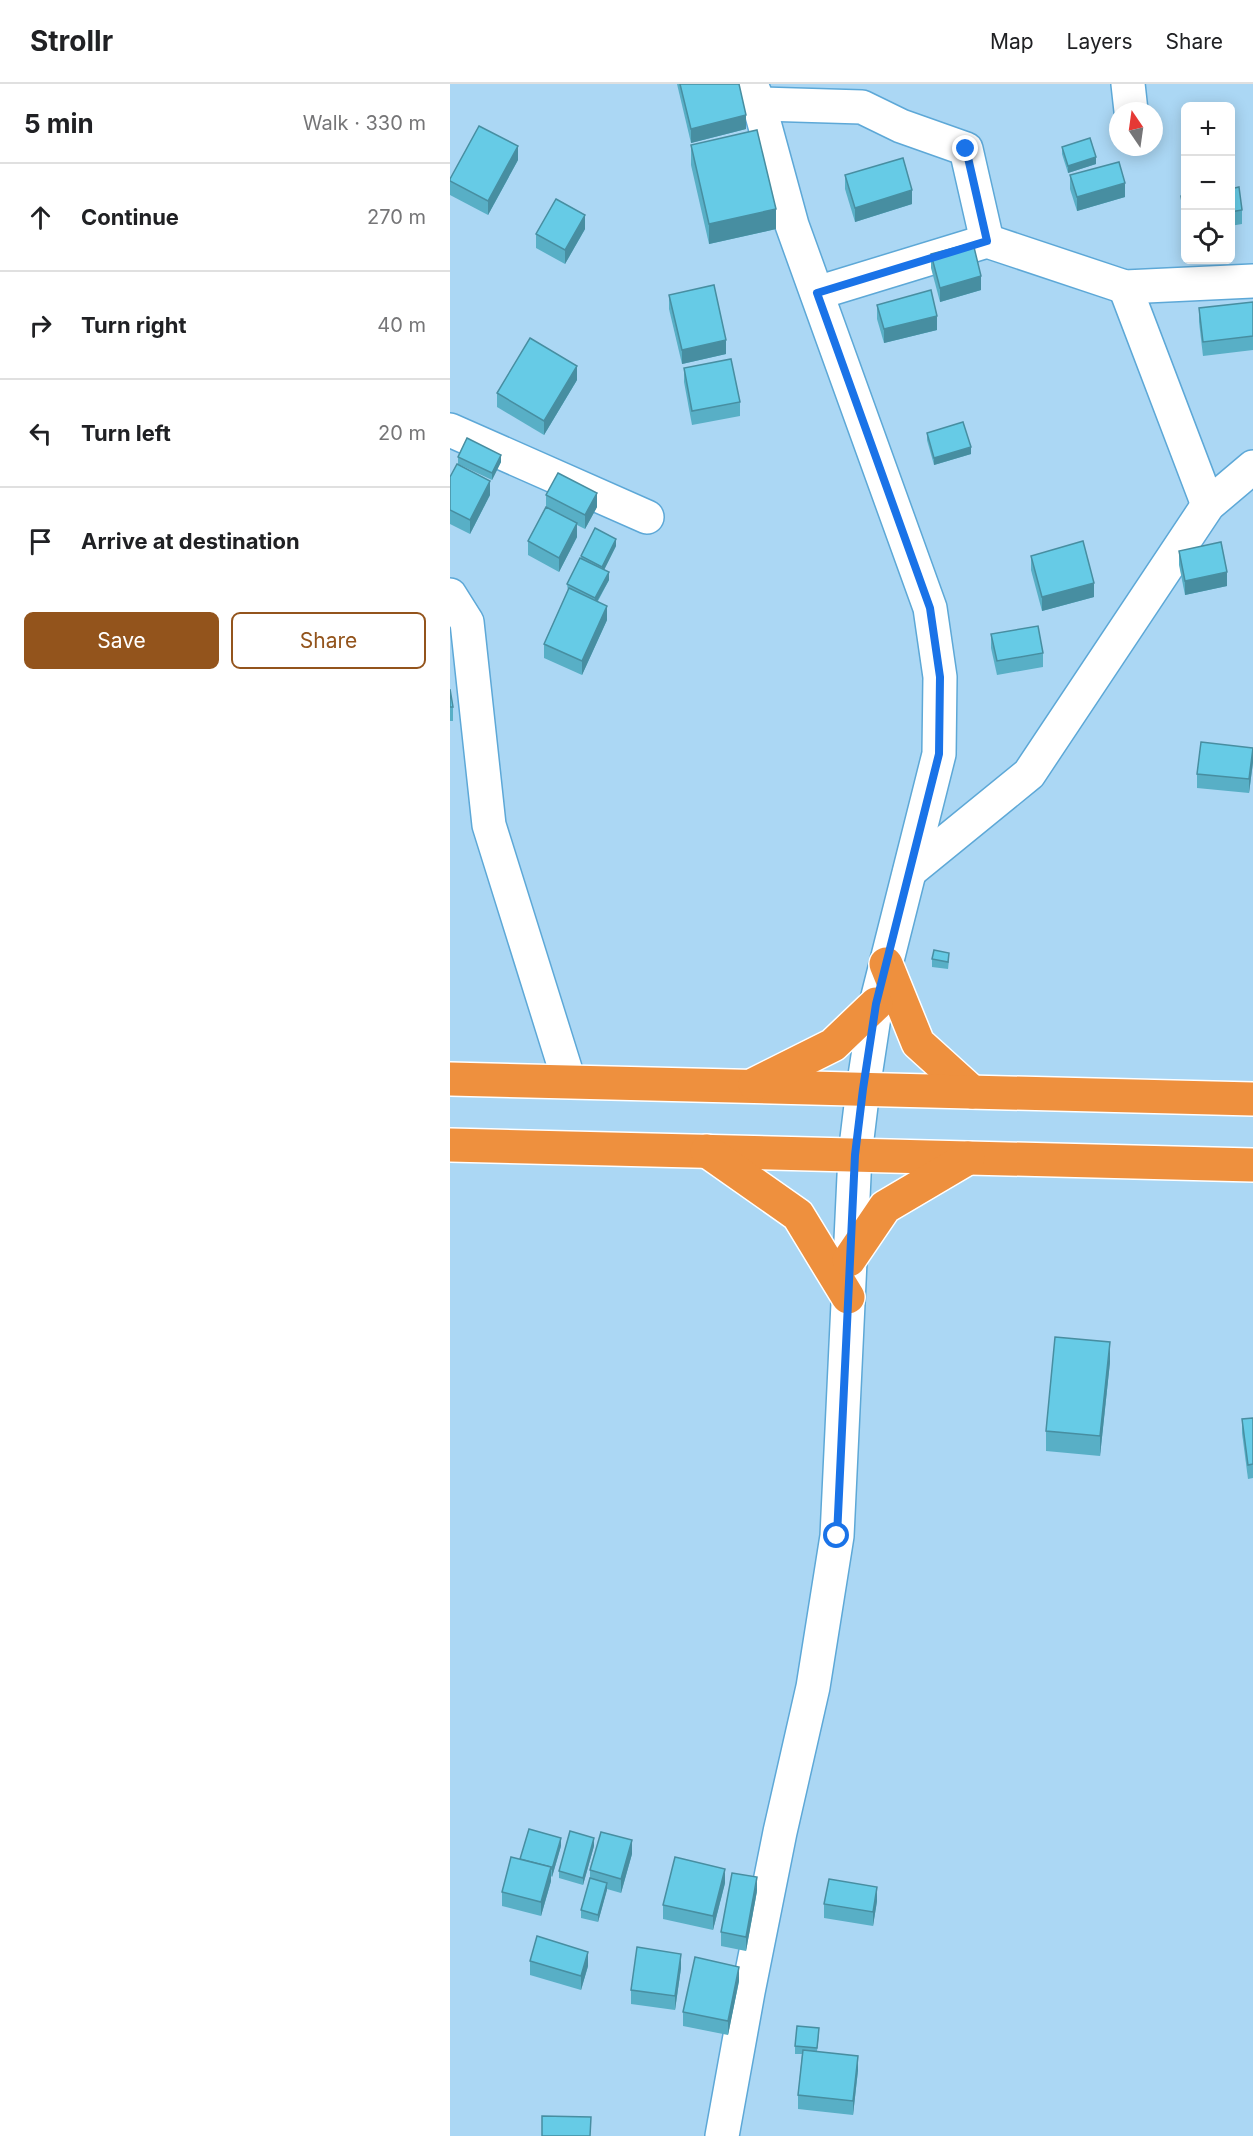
<!DOCTYPE html>
<meta charset="utf-8">
<style>
:root{--surface:#fff;--page:#f6f6f6;--text:#202124;--muted:#757577;--line:#e0e0e0;--accent:#93541c}
body{margin:0;font-family:Inter,sans-serif;background:var(--page);color:var(--text)}
.controls{position:absolute;right:18px;top:18px;display:grid;overflow:hidden;border-radius:9px;box-shadow:0 3px 15px #0003}
.controls button{width:54px;height:54px;display:grid;place-items:center;padding:0;border:0;border-bottom:2px solid var(--line);background:var(--surface);color:var(--text);font:30px sans-serif}
.compass{position:absolute;left:659px;top:18px;width:54px;height:54px;border-radius:50%;background:var(--surface);box-shadow:0 3px 15px #0003;rotate:347deg}
.stop{position:absolute;width:18px;height:18px;margin:-14px;border:4px solid #1a73e8;border-radius:50%;background:#fff}
.stop.end{background:#1a73e8;border-color:#fff;box-shadow:0 2px 6px #0008}
.list{margin:0;padding:0;list-style:none}
h2{display:flex;justify-content:space-between;align-items:center;height:78px;margin:0;padding:0 24px;font-size:26px}
h2 small{font-size:20px;font-weight:400;color:var(--muted)}
.list li{display:grid;grid-template-columns:39px 1fr auto;gap:18px;align-items:center;box-sizing:border-box;height:108px;padding:0 24px;border-top:2px solid var(--line)}
.list b{display:block;font-size:22px;white-space:nowrap}
.list em{font-size:20px;font-style:normal;color:var(--muted)}
.actions{display:flex;gap:12px;padding:18px 24px}
.actions a{flex:1;padding:14px 0;border:2px solid var(--accent);border-radius:9px;text-align:center;font-size:21px;color:var(--accent)}
.actions .main{background:var(--accent);color:#fff}
.icon{flex:none;width:33px;height:33px;fill:none;stroke:currentColor;stroke-width:2;stroke-linecap:round;stroke-linejoin:round}
.map{position:relative;flex:none;width:803px;height:2052px;overflow:hidden}
header{display:flex;align-items:center;gap:36px;box-sizing:border-box;height:84px;padding:0 30px;background:var(--surface);border-bottom:2px solid var(--line)}
header strong{font-size:28px}
nav{display:flex;gap:33px;margin-inline-start:auto;font-size:21px}
main{display:flex}
aside{flex:1;background:var(--surface)}
.map>svg:first-child{display:block}
.lines{fill:none;stroke-linecap:round;stroke-linejoin:round}
.minor-casing{stroke:#5da8d7;stroke-width:36}
.highway-casing{stroke:#fff;stroke-width:36}
.minor{stroke:#fff;stroke-width:33}
.highway{stroke:#ee903e;stroke-width:33}
.wall{fill:#58afc6}
.shaded-wall{fill:#478ea1}
.building{fill:#66cbe6;stroke:#478ea1;stroke-width:1.5}
.route{stroke:#1a73e8;stroke-width:8}
</style>
<header>
<strong>Strollr</strong>
<nav><a>Map</a><a>Layers</a><a>Share</a></nav>
</header>
<main>
<aside>
<h2>5 min<small>Walk · 330 m</small></h2>
<ul class="list">
<li><svg class="icon" aria-label="ahead" viewBox="0 0 24 24"><path d="M12 20V5M6 11l6-6 6 6"/></svg><div><b>Continue</b></div><em>270 m</em></li>
<li><svg class="icon" aria-label="right" viewBox="0 0 24 24"><path d="M7 20v-9h11M14 6l5 5-5 5"/></svg><div><b>Turn right</b></div><em>40 m</em></li>
<li><svg class="icon" aria-label="left" viewBox="0 0 24 24"><path d="M17 20v-9H6M10 6l-5 5 5 5"/></svg><div><b>Turn left</b></div><em>20 m</em></li>
<li><svg class="icon" aria-label="arrive" viewBox="0 0 24 24"><path d="M6 21V4h12l-3 4 3 4H6"/></svg><div><b>Arrive at destination</b></div></li>
</ul>
<div class="actions"><a class="main">Save</a><a>Share</a></div>
</aside>
<div class="map">
<svg width="803" height="2052" viewBox="0 0 803 2052">
<rect width="100%" height="100%" fill="#abd7f4"/>
<g class="lines">
<defs>
<g id="minor">
<polyline points="678,0 681,27"/>
<polyline points="309,20 412,23 451,42 516,65 537,157"/>
<polyline points="675,203 758,421"/>
<polyline points="367,209 537,157 675,203 803,197"/>
<polyline points="0,346 197,433"/>
<polyline points="0,511 17,538 39,741 119,997"/>
<polyline points="460,787 579,690 758,421 803,383"/>
<polyline points="272,2052 298,1908 330,1748 363,1603 387,1452 405,1071 413,1005 426,920 489,670 490,593 480,524 342,141 309,20 301,0"/>
</g>
<g id="highway">
<polyline points="436,880 468,959 522,1008"/>
<polyline points="0,995 803,1015"/>
<polyline points="305,1000 383,961 426,920"/>
<polyline points="0,1061 803,1081"/>
<polyline points="257,1067 348,1131 398,1213"/>
<polyline points="399,1176 435,1123 518,1074"/>
</g>
</defs>
<use href="#minor" class="minor-casing"/>
<use href="#highway" class="highway-casing"/>
<use href="#minor" class="minor"/>
<use href="#highway" class="highway"/>
</g>
<g class="wall">
<polygon points="227,0 289,0 296,45 241,59"/>
<polygon points="241,61 326,145 259,160 241,81"/>
<polygon points="612,63 646,80 618,89 612,70"/>
<polygon points="68,76 38,131 0,111 0,95"/>
<polygon points="395,91 462,120 405,138 395,105"/>
<polygon points="620,91 675,113 627,127 620,105"/>
<polygon points="780,105 792,126 792,140 780,142"/>
<polygon points="735,111 735,148 731,126 731,112"/>
<polygon points="135,145 115,180 86,164 86,150"/>
<polygon points="481,170 531,206 490,218 481,184"/>
<polygon points="219,211 276,270 232,280 219,225"/>
<polygon points="803,218 803,266 753,272 749,238 749,224"/>
<polygon points="427,221 487,246 434,259 427,235"/>
<polygon points="234,284 290,318 290,332 242,341 234,298"/>
<polygon points="127,296 94,351 47,323 47,309"/>
<polygon points="477,349 521,370 484,381 477,356"/>
<polygon points="8,373 51,378 42,396 8,380"/>
<polygon points="0,393 40,411 20,450 0,440"/>
<polygon points="96,411 147,423 135,445 127,441 127,453 109,488 78,471 78,457 96,423"/>
<polygon points="166,462 154,486 159,496 148,517 157,536 132,591 94,574 94,560 118,507 117,500 131,474 131,472"/>
<polygon points="729,467 777,502 735,511 729,481"/>
<polygon points="581,472 644,513 592,527 581,486"/>
<polygon points="541,550 593,569 593,583 547,591 541,564"/>
<polygon points="0,605 3,623 3,637 0,637"/>
<polygon points="803,678 799,709 747,704 747,690"/>
<polygon points="482,875 499,876 498,885 482,883"/>
<polygon points="660,1278 650,1372 596,1367 596,1347"/>
<polygon points="803,1334 803,1394 798,1395 792,1349 792,1335"/>
<polygon points="111,1762 102,1793 101,1792 101,1797 91,1832 52,1822 52,1808"/>
<polygon points="144,1762 133,1801 109,1794 109,1787"/>
<polygon points="182,1770 171,1809 157,1805 148,1838 131,1834 131,1826 140,1794 140,1786"/>
<polygon points="275,1799 263,1846 213,1835 213,1821"/>
<polygon points="307,1807 296,1867 271,1862 271,1848"/>
<polygon points="427,1817 423,1842 374,1834 374,1820"/>
<polygon points="80,1877 138,1882 131,1906 80,1891"/>
<polygon points="231,1884 225,1926 181,1920 181,1906"/>
<polygon points="289,1897 278,1951 233,1942 233,1928"/>
<polygon points="369,1951 367,1967 408,1986 403,2031 348,2025 348,2011 352,1970 345,1970 345,1962"/>
</g>
<g class="shaded-wall">
<polygon points="296,31 296,45 241,59 241,45"/>
<polygon points="68,62 68,76 38,131 38,117"/>
<polygon points="646,73 646,80 618,89 618,82"/>
<polygon points="675,99 675,113 627,127 627,113"/>
<polygon points="462,106 462,120 405,138 405,124"/>
<polygon points="326,125 326,145 259,160 259,140"/>
<polygon points="135,131 135,145 115,180 115,166"/>
<polygon points="531,192 531,206 490,218 490,204"/>
<polygon points="487,232 487,246 434,259 434,245"/>
<polygon points="276,256 276,270 232,280 232,266"/>
<polygon points="127,282 127,296 94,351 94,337"/>
<polygon points="521,363 521,370 484,381 484,374"/>
<polygon points="51,371 51,378 42,396 42,389"/>
<polygon points="40,397 40,411 20,450 20,436"/>
<polygon points="147,409 147,423 135,445 135,431"/>
<polygon points="127,439 127,453 109,488 109,474"/>
<polygon points="166,455 166,462 152,490 152,483"/>
<polygon points="159,488 159,496 145,521 145,514"/>
<polygon points="777,488 777,502 735,511 735,497"/>
<polygon points="644,499 644,513 592,527 592,513"/>
<polygon points="157,522 157,536 132,591 132,577"/>
<polygon points="803,664 803,678 799,709 799,695"/>
<polygon points="660,1258 660,1278 650,1372 650,1352"/>
<polygon points="111,1754 111,1762 102,1793 102,1785"/>
<polygon points="144,1754 144,1762 133,1801 133,1794"/>
<polygon points="182,1756 182,1770 171,1809 171,1795"/>
<polygon points="101,1783 101,1797 91,1832 91,1818"/>
<polygon points="275,1785 275,1799 263,1846 263,1832"/>
<polygon points="307,1793 307,1807 296,1867 296,1853"/>
<polygon points="157,1799 157,1806 148,1838 148,1831"/>
<polygon points="427,1803 427,1817 423,1842 423,1828"/>
<polygon points="138,1868 138,1882 131,1906 131,1892"/>
<polygon points="231,1870 231,1884 225,1926 225,1912"/>
<polygon points="289,1883 289,1897 278,1951 278,1937"/>
<polygon points="408,1972 408,1986 403,2031 403,2017"/>
</g>
<g class="building">
<polygon points="230,0 289,0 296,31 241,45"/>
<polygon points="29,42 68,62 38,117 0,97 0,95"/>
<polygon points="307,46 326,125 259,140 241,61"/>
<polygon points="640,54 646,73 618,82 612,63"/>
<polygon points="453,74 462,106 405,124 395,91"/>
<polygon points="669,78 675,99 627,113 620,91"/>
<polygon points="789,103 792,126 780,128 780,105"/>
<polygon points="735,111 735,134 731,112"/>
<polygon points="106,115 135,131 115,166 86,150"/>
<polygon points="523,159 531,192 490,204 481,170"/>
<polygon points="264,201 276,256 232,266 219,211"/>
<polygon points="481,206 487,232 434,245 427,221"/>
<polygon points="803,218 803,252 753,258 749,224"/>
<polygon points="80,254 127,282 94,337 47,309"/>
<polygon points="281,275 290,318 242,327 234,284"/>
<polygon points="513,338 521,363 484,374 477,349"/>
<polygon points="17,354 51,371 42,389 8,373"/>
<polygon points="7,380 40,397 20,436 0,426 0,393"/>
<polygon points="108,389 147,409 135,431 96,411"/>
<polygon points="96,423 127,439 109,474 78,457"/>
<polygon points="145,444 166,455 152,483 131,472"/>
<polygon points="633,457 644,499 592,513 581,472"/>
<polygon points="771,458 777,488 735,497 729,467"/>
<polygon points="130,474 159,488 145,514 117,500"/>
<polygon points="119,504 157,522 132,577 94,560"/>
<polygon points="588,542 593,569 547,577 541,550"/>
<polygon points="0,605 3,623 0,623"/>
<polygon points="751,658 803,664 799,695 747,690"/>
<polygon points="484,866 499,869 498,878 482,875"/>
<polygon points="605,1253 660,1258 650,1352 596,1347"/>
<polygon points="803,1334 803,1380 798,1381 792,1335"/>
<polygon points="79,1745 111,1754 102,1785 100,1785 101,1783 70,1775"/>
<polygon points="120,1747 144,1754 133,1794 109,1787"/>
<polygon points="151,1748 182,1756 171,1795 140,1786"/>
<polygon points="61,1773 101,1783 91,1818 52,1808"/>
<polygon points="225,1773 275,1785 263,1832 213,1821"/>
<polygon points="282,1789 307,1793 296,1853 271,1848"/>
<polygon points="140,1794 157,1799 148,1831 131,1826"/>
<polygon points="379,1795 427,1803 423,1828 374,1820"/>
<polygon points="87,1852 138,1868 131,1892 80,1877"/>
<polygon points="187,1863 231,1870 225,1912 181,1906"/>
<polygon points="245,1873 289,1883 278,1937 233,1928"/>
<polygon points="347,1942 369,1944 367,1964 345,1962"/>
<polygon points="353,1966 408,1972 403,2017 348,2011"/>
<polygon points="92,2032 141,2033 140,2052 92,2052"/>
</g>
<g class="lines">
<polyline class="route" points="387,1452 405,1071 413,1005 426,920 489,670 490,593 480,524 367,209 537,157 516,65"/>
</g>
</svg>
<div class="controls">
<button>+</button>
<button>−</button>
<button><svg class="icon" aria-label="locate" viewBox="0 0 24 24"><circle cx="12" cy="12" r="6"/><path d="M12 2v4M12 18v4M2 12h4M18 12h4"/></svg></button>
</div>
<svg class="compass" viewBox="-18 -18 36 36"><path d="M0-13l5 13h-10z" fill="#e53935"/><path d="M0 13l5-13h-10z" fill="#757577"/></svg>
<div class="stop" style="left:387px;top:1452px"></div>
<div class="stop end" style="left:516px;top:65px"></div>
</div>
</main>
